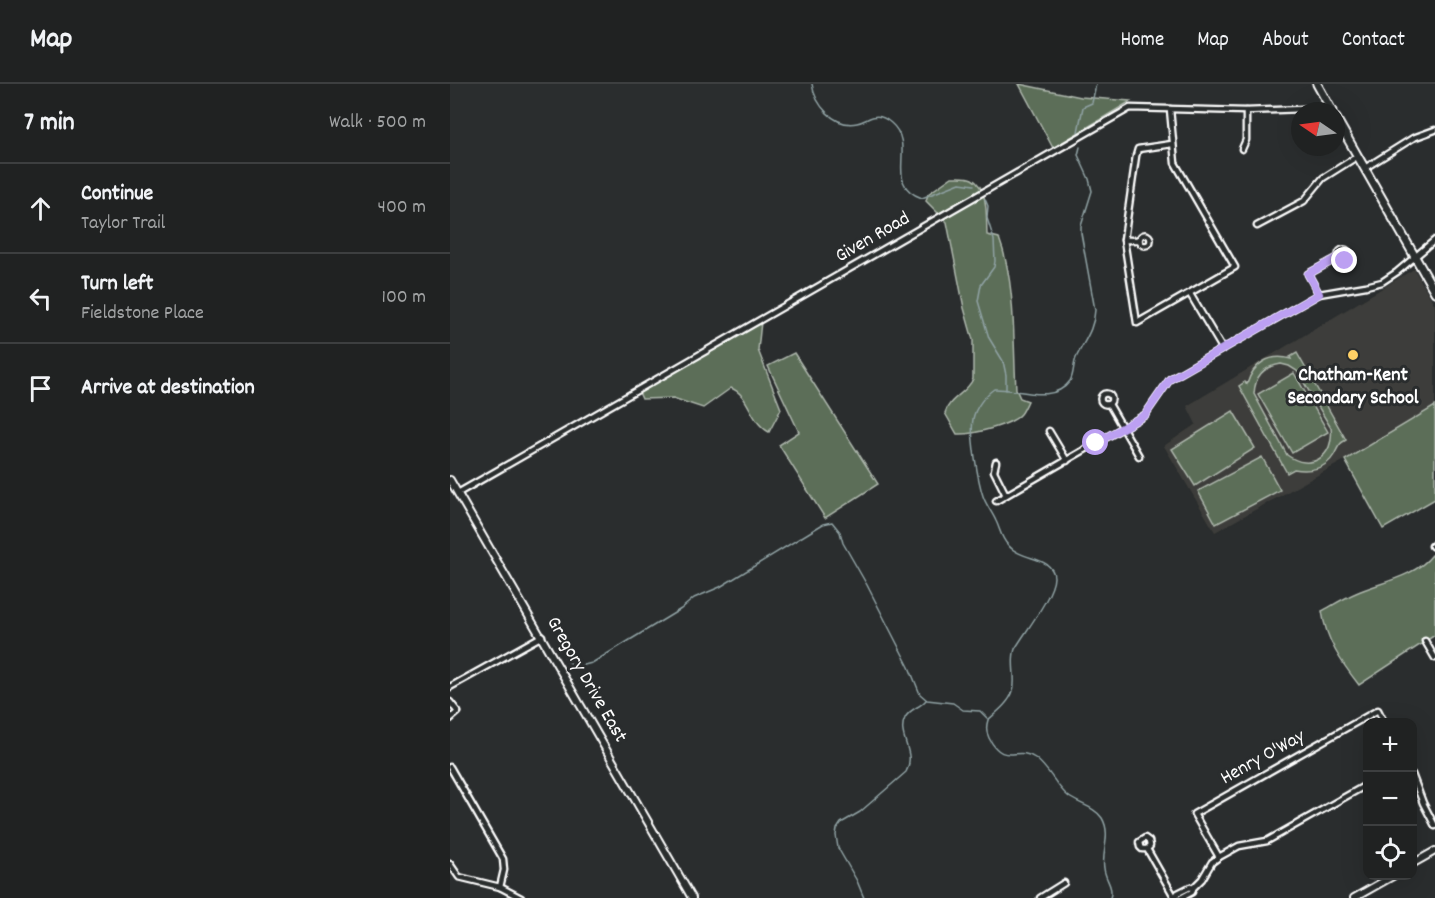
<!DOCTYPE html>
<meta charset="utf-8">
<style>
:root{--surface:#202222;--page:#2d2f2f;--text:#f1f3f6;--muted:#a2a4a5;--line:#3d3f40}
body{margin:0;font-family:Dekko,sans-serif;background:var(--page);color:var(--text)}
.controls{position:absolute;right:18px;bottom:18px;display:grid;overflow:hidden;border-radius:12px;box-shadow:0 6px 24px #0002}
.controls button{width:54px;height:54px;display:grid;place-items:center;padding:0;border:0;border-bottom:2px solid var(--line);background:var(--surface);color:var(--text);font:30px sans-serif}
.compass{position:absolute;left:841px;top:18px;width:54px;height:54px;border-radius:50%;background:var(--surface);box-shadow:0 6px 24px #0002;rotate:283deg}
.stop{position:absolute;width:18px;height:18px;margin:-14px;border:4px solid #bca0f2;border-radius:50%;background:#fff}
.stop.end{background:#bca0f2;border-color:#fff;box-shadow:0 2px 6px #0008}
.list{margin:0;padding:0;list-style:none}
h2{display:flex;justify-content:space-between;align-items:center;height:78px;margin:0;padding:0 24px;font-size:26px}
h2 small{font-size:20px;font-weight:400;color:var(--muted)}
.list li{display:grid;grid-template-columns:39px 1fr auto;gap:18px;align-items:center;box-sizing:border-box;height:90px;padding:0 24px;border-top:2px solid var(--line)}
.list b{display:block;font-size:22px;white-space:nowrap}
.list p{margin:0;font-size:20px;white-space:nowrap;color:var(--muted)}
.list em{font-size:20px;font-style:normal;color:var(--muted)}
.icon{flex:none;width:33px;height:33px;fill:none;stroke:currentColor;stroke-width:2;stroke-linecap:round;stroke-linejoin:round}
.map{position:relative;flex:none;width:985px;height:814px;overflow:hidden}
header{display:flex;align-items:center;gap:36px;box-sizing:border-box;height:84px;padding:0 30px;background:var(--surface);border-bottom:2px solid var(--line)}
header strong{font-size:28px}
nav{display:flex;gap:33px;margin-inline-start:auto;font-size:21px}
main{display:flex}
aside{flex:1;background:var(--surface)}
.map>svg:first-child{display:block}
.built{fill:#3e3e3a}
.green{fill:#5b6e58;stroke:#adb6ac;stroke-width:1.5;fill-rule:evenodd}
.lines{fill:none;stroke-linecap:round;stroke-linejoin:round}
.stream{stroke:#90a2a4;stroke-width:1.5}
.minor-casing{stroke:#fff;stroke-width:9}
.tertiary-casing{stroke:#fff;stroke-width:10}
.secondary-casing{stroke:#fff;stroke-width:11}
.minor{stroke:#2a2d2e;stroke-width:4.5}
.tertiary{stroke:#2a2d2e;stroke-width:6}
.secondary{stroke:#2a2d2e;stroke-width:7}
.route{stroke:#bca0f2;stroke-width:8}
.poi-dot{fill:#ffd166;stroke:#2a2d2e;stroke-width:2}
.labels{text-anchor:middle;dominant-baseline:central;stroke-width:6;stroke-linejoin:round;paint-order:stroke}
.street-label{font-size:20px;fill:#fff;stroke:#2a2d2e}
.poi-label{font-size:20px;font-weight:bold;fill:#fff;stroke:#2a2d2e}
</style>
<header>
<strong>Map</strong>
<nav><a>Home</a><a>Map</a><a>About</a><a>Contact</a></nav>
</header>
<main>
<aside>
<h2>7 min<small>Walk · 500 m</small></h2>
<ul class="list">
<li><svg class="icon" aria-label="ahead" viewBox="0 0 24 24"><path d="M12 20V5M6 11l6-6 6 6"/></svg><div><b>Continue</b><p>Taylor Trail</p></div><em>400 m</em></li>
<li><svg class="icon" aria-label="left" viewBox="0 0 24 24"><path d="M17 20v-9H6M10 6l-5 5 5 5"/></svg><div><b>Turn left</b><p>Fieldstone Place</p></div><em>100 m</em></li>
<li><svg class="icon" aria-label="arrive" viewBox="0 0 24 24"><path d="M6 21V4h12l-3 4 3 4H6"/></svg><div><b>Arrive at destination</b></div></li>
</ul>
</aside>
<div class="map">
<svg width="985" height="814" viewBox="0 0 985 814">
<rect width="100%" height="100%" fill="#2a2d2e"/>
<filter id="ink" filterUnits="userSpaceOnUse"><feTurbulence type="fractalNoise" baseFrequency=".0167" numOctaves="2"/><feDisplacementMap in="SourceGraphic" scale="12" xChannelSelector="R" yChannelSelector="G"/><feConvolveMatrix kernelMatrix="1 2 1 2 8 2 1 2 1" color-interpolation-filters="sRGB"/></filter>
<g filter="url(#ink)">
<polygon class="built" points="964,185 985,221 985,322 893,377 765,448 714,362 746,340 737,322"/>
<g class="green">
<polygon points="569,0 631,13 681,17 603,64"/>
<path d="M502 93C508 93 517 92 522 95 539 104 536 135 537 151L549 154C566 199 563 257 566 305L570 314 578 317C576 321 574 326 571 330 562 341 522 351 507 350L495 329C499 314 517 309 523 295V256L514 224 497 138 476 117 478 110Z"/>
<path d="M311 238 308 266 331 325 319 348C299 337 300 311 281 304L253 324 223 314 192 315 188 306 290 245Z"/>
<polygon points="344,269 428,400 375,434 329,361 349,348 318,282"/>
<path d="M847 269 896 356C888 360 888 364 884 371 876 385 859 388 844 385L837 389 789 302 795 298 797 300C803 280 819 269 841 275L840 273ZM831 280 839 282 847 287 881 344C885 373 860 388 837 371L804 310C805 292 813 283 831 280Z"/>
<polygon points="844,289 878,348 842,369 808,310"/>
<polygon points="985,322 985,415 933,445 895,376"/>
<polygon points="783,327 805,364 745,402 722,365"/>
<polygon points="812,373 830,406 766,440 748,407"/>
<path d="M982 471 985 476V551L909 601C891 578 876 556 872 527 883 521 894 514 906 509 931 498 965 493 982 471Z"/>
</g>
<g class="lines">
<g class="stream">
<path d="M362 0C365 20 384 44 407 39 419 37 425 25 441 39 468 62 432 100 472 114L510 99 524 101"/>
<polyline points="628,48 633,23 642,19 646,0"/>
<path d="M630 63 628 71 639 95 642 107 631 142V149L645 226C644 246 634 257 626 274 623 281 624 291 620 297 603 321 567 304 544 305 535 311 525 324 523 335 520 351 528 397 533 412 536 421 542 428 546 437 550 445 551 454 558 461 571 477 603 472 604 493 604 511 575 548 565 565 560 579 567 594 563 607 559 619 547 628 538 636 536 642 536 648 539 654 554 683 567 661 585 674 599 684 605 701 618 712 628 720 645 723 652 734 662 751 651 768 654 784 655 796 664 802 660 814"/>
<polyline points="535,115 538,122 537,134 544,156 545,177 544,183 531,201 528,217 539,254 553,277 556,291 556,306"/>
<polyline points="113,568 117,577 126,583 142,579 231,525 244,514 270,503 373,440 382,438 390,448 393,459 417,501 459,583 470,610 477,616 503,619 513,626 530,627 538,635"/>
<path d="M414 814 407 797 388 764 386 751 387 745 391 739 410 728 456 688C467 668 446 652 455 634 460 624 470 624 476 616"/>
</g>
<defs>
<g id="minor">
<polyline points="720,25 725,79 785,183 687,239 674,156 686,72 688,65 722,60"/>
<polyline points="792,65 796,56 796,27"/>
<polyline points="915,84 963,54 985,46"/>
<polyline points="807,142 854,117 873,94 908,72"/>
<circle cx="695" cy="156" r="5.5"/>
<polyline points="674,156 689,156"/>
<circle cx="894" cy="171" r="5.5"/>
<polyline points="740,210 772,264"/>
<polyline points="869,210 858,190 889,173"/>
<circle cx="656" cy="315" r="5.5"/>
<polyline points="659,320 689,372"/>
<polyline points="599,347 617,377"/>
<polyline points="546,378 544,387 556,411"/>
<polyline points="8,409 680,24 796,27 880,24"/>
<polyline points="546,417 695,331 720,295 869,210 916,202 932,198 947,188 985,156"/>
<polyline points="982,462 985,460"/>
<polyline points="975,557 985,574"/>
<polyline points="0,603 92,552"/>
<polyline points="0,618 8,628 0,635"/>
<polyline points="0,683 53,775 54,786 50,803"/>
<polyline points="962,690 973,719 985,742"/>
<polyline points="697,765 700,762 699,757 695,754 689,758 690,763 692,765 697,765 725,814"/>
<polyline points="769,773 744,730 928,626 934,638"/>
<polyline points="0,780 9,793 50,803 71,814"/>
<polyline points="590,814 614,799"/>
<polyline points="724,814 728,809 740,803 743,804"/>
<polyline points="731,814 742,808 743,804 752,795 762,778 769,773 789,762 817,757 918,700"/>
</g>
<g id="tertiary">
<polyline points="0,396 242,814"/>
<polyline points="962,780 985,767"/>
<polyline points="904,814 943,792"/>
</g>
<g id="secondary">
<polyline points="867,0 882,27"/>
<polyline points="886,34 985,208"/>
</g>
</defs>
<use href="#minor" class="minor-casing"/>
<use href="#tertiary" class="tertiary-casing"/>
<use href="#secondary" class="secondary-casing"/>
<use href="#minor" class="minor"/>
<use href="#tertiary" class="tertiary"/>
<use href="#secondary" class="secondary"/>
</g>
</g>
<g class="lines" filter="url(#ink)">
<polyline class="route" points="646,359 695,331 720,295 869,210 858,190 889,173 895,177"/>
</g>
<circle class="poi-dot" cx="903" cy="271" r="6"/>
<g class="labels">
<g class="street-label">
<text transform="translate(423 154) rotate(-30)">Given Road</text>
<text transform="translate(136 596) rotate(60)">Gregory Drive East</text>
<text transform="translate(813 674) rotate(-29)">Henry O'Way</text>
</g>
<g class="poi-label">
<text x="903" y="292">Chatham-Kent<tspan x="903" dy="23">Secondary School</tspan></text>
</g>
</g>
</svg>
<div class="controls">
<button>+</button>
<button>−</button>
<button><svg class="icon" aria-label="locate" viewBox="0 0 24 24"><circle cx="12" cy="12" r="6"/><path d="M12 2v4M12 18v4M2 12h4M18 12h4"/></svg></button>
</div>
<svg class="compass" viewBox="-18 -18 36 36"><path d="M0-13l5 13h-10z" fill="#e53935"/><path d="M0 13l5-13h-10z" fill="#a2a4a5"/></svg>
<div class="stop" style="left:646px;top:359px"></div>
<div class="stop end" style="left:895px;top:177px"></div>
</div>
</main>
